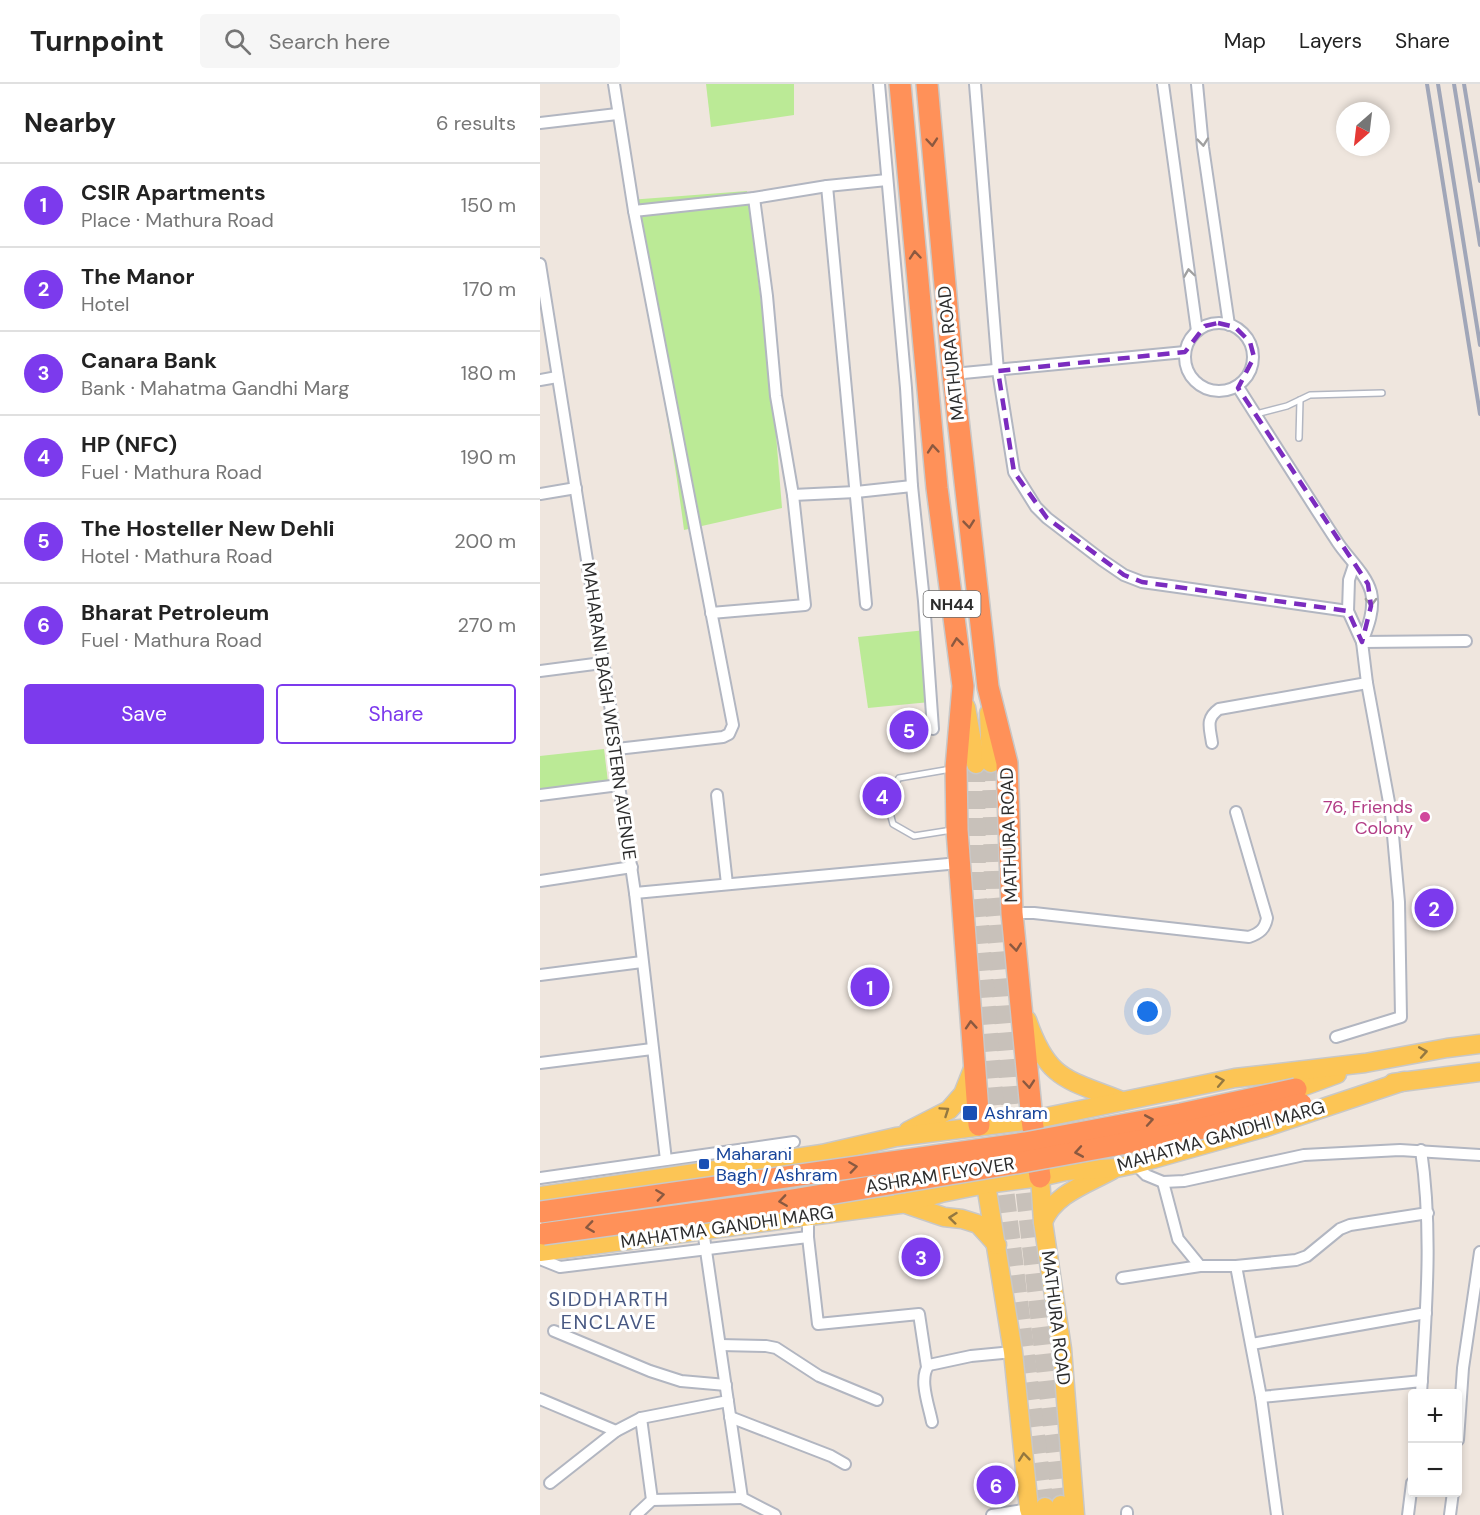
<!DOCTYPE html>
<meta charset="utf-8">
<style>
:root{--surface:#fff;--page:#f6f6f6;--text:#222;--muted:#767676;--line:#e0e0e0;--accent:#7c3aed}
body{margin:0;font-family:"DM Sans",sans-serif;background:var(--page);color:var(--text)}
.controls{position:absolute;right:18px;bottom:18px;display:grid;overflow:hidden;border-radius:6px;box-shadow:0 3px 9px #0003}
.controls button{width:54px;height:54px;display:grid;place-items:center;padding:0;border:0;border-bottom:2px solid var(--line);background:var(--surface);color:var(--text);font:30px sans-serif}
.compass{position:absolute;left:796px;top:18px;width:54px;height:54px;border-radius:50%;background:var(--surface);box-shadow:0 3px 9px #0003;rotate:208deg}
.you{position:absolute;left:608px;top:928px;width:21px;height:21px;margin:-15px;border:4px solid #fff;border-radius:50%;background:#1a73e8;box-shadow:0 0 0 9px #1a73e833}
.badge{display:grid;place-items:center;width:39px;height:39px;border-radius:50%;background:var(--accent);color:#fff;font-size:20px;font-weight:700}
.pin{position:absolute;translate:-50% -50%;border:3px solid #fff;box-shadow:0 2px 6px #0006}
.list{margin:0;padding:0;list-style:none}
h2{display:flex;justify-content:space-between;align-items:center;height:78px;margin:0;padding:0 24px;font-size:26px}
h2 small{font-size:20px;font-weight:400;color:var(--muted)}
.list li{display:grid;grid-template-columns:39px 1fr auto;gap:18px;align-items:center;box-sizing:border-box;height:84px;padding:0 24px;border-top:2px solid var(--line)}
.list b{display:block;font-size:22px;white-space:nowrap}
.list p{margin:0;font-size:20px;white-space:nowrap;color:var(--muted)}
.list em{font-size:20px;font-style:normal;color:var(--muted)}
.actions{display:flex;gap:12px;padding:18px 24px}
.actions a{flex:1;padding:14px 0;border:2px solid var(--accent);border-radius:6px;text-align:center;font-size:21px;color:var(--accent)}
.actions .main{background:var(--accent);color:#fff}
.icon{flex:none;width:33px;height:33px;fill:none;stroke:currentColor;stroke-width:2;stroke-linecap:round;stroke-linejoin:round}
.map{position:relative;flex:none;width:940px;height:1431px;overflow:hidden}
header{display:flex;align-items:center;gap:36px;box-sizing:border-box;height:84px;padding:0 30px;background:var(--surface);border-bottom:2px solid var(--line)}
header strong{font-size:28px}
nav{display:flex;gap:33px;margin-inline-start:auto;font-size:21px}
.search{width:420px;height:54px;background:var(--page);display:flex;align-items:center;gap:15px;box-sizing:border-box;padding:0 21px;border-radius:6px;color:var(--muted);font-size:22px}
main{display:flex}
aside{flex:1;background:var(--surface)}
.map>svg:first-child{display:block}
.green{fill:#bbea96}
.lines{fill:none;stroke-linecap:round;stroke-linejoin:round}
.primary-tunnel{stroke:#c8c1ba;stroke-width:18;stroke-dasharray:18 9;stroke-linecap:butt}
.lane-casing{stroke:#b2b6c1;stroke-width:8}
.street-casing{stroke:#b2b6c1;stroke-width:14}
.primary-casing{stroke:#c8c8c8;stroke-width:21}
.highway-casing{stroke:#c8c8c8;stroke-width:24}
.lane{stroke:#fff;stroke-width:5}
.street{stroke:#fff;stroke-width:10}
.primary{stroke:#fcc555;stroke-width:18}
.highway{stroke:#ff9159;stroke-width:21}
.rail{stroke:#a0a6b8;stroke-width:4}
.highway-bridge-casing{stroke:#c8c8c8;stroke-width:24;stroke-linecap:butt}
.highway-bridge{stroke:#ff9159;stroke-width:21}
.oneway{stroke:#8b5940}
.oneway2{stroke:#a0a0a0}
.oneway3{stroke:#947840}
.marked{fill:none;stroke:#7b2cbf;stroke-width:4.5;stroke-dasharray:12 8;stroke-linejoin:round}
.hotel-dot{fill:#d1479c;stroke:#fff;stroke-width:2}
.transit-dot{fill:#1a4fb4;stroke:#fff;stroke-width:2}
.labels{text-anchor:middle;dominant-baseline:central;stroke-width:6;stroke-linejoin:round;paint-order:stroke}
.shield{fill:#fff;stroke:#6b6b6b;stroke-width:1.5}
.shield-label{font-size:16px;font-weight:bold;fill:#2c2c2c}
.street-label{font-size:18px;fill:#2c2c2c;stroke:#fff}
.hotel-label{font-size:18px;fill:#b23c85;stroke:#fff;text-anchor:end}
.transit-label{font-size:18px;fill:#164399;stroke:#fff;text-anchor:start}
.neighbourhood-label{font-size:20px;letter-spacing:1.5px;fill:#485882;stroke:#fff}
</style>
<header>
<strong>Turnpoint</strong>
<div class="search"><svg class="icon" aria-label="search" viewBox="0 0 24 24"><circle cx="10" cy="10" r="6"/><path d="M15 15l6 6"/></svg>Search here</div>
<nav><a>Map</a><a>Layers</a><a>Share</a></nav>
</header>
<main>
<aside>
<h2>Nearby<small>6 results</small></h2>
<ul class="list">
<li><span class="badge">1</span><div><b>CSIR Apartments</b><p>Place · Mathura Road</p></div><em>150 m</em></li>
<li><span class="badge">2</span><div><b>The Manor</b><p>Hotel</p></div><em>170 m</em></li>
<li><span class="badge">3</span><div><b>Canara Bank</b><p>Bank · Mahatma Gandhi Marg</p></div><em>180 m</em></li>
<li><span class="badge">4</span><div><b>HP (NFC)</b><p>Fuel · Mathura Road</p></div><em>190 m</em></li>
<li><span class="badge">5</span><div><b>The Hosteller New Dehli</b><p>Hotel · Mathura Road</p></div><em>200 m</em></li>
<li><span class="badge">6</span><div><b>Bharat Petroleum</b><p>Fuel · Mathura Road</p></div><em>270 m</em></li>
</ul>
<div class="actions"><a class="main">Save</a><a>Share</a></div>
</aside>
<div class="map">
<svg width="940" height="1431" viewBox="0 0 940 1431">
<rect width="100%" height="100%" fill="#efe6de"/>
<g class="green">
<polygon points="166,0 254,0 254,31 171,43"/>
<path d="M207 107 233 314 242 424 144 446C130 336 107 226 89 116Z"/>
<polygon points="386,546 390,618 328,624 318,553"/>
<polygon points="64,665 68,698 0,706 0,672"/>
</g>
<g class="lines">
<g class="primary-tunnel">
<polyline points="451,679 453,808 471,1033 484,1102 521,1421"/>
<polyline points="436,680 437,806 456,1034 505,1423"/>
</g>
<defs>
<g id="lane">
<polyline points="716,330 747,322 770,311 842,309"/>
<polyline points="759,354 760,316"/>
<path d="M411 685 359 694C346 712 347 720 353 740L374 752 412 746"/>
</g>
<g id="street">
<polyline points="74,0 94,127 214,114 287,102 347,96"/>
<polyline points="339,0 366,304 372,402 384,517 393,645"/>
<polyline points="435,0 458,287 474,388 496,423 507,434 562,476 584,491 602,498 808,527"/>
<polyline points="623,0 657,247"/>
<polyline points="657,0 663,63 689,241"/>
<polyline points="0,39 77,30"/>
<polyline points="287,102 326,520"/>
<polyline points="0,180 77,665 79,701 95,809 126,1076"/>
<circle cx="679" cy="273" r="34"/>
<polyline points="413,290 645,268"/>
<polyline points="0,296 17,293"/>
<path d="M698 303C731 355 764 407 798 459 808 474 826 490 831 508 835 525 828 543 822 558"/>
<polyline points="0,410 36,404"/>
<polyline points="253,411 316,408 372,402"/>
<polyline points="171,529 265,521 253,411 236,312 227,212 214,114"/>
<polyline points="822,558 926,557"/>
<polyline points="0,587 62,579"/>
<path d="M672 659C670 644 665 635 679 625L827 599"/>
<polyline points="77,665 183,653 189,650 193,641 94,127"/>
<polyline points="0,711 79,701"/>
<polyline points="177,711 187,800"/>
<polyline points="0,797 92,783"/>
<polyline points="95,809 419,779"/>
<path d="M472 829H494L709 853C720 849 725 845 727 834L696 728"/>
<polyline points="0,891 102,878"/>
<polyline points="796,953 861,933 859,818 851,729 827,599 822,558 808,527 809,496 814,481"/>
<polyline points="0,979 112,965"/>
<path d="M881 1066C893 1147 886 1228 881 1310"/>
<polyline points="595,1080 606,1091 623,1098 644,1097 764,1071 860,1066 940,1071"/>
<polyline points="0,1094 254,1058"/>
<polyline points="623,1098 638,1155 660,1182"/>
<polyline points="268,1131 268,1153 278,1240 379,1230 387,1283"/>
<polyline points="163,1146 202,1414 235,1431"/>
<polyline points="0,1175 20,1183 268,1153"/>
<polyline points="696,1182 721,1313 737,1431"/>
<polyline points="582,1194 660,1182 696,1182 756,1176 767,1172 800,1145 810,1141 888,1129"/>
<polyline points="14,1247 110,1287 141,1297 186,1301"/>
<polyline points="712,1260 886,1229"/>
<polyline points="180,1261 226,1262 236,1264 279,1292 337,1316"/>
<polyline points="721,1313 882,1297"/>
<polyline points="0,1315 76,1347"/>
<polyline points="190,1333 291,1372 305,1380"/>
<path d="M392 1338C389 1322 378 1294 389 1281L431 1272 473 1268"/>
<polyline points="918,1356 923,1284 940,1168"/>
<polyline points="10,1399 76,1347 101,1334 188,1317"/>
<polyline points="112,1416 202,1414"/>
<polyline points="587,1428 587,1431"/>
<polyline points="96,1431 112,1416 101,1334"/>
<polyline points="452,1431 489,1425"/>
<polyline points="868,1431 872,1399"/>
<polyline points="910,1431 913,1408"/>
</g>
<g id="primary">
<polyline points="426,623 436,680"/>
<polyline points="449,629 451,679"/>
<path d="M487 936C508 997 527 995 582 1017"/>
<polyline points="853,999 940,988"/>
<polyline points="756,1005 797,990"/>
<polyline points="368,1047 409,1026 423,1010 434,982"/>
<polyline points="444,1088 473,1268 489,1425 491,1431"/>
<polyline points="500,1093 503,1138 522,1265 535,1431"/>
<polyline points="0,1112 282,1070 356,1053 492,1036 695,994 825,979 907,964 940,960"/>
<polyline points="360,1118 404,1133 422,1135 438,1140 457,1161"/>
<path d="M503 1138C514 1110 547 1100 572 1086"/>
<polyline points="0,1168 360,1120 401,1109 446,1100 500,1093 526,1087 576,1084 595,1080 723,1044 864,997"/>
<polyline points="521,1421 522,1431"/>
<polyline points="505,1423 505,1431"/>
</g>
<g id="highway">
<polyline points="360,0 397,404 423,602 416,684 417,746 439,1041"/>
<polyline points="387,0 413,290 448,603 467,679 472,829 492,1036 500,1093"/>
</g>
</defs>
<use href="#lane" class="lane-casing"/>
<use href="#street" class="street-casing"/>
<use href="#primary" class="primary-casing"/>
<use href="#highway" class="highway-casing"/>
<use href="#lane" class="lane"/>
<use href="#street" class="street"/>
<use href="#primary" class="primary"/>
<use href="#highway" class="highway"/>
<g class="rail">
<polyline points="887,0 940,330"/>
<polyline points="898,0 940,261"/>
<polyline points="914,0 940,161"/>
<polyline points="924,0 940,97"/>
</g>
<defs>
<g id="highway-bridge">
<polyline points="0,1128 485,1059 641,1030 756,1005"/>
<polyline points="3,1150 246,1117 488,1077 642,1049 761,1020"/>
</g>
</defs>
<use href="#highway-bridge" class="highway-bridge-casing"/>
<use href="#highway-bridge" class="highway-bridge"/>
</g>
<defs><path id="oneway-chevron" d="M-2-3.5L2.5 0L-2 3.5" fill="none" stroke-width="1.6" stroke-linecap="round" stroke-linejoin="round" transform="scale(1.5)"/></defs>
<g class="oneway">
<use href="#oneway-chevron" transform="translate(392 58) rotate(85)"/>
<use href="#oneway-chevron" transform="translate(375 171) rotate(-95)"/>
<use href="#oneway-chevron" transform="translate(393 365) rotate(-95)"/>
<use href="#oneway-chevron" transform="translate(429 440) rotate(84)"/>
<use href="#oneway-chevron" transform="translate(417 558) rotate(-97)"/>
<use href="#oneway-chevron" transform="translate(476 863) rotate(84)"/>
<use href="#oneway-chevron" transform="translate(431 941) rotate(-94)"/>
<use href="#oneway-chevron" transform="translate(489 1000) rotate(85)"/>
<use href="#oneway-chevron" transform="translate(609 1036) rotate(-10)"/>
<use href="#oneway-chevron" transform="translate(539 1068) rotate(170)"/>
<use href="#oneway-chevron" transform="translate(313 1083) rotate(-8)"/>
<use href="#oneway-chevron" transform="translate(120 1111) rotate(-8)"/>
<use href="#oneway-chevron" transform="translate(243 1117) rotate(172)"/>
<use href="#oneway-chevron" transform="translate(50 1143) rotate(172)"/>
</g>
<g class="oneway2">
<use href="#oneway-chevron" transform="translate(663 58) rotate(84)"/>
<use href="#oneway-chevron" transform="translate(649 189) rotate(-98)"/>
<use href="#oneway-chevron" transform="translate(831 518) rotate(89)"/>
</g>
<g class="oneway3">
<use href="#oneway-chevron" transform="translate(883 968) rotate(-10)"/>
<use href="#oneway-chevron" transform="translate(680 997) rotate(-11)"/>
<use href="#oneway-chevron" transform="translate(405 1027) rotate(-34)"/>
<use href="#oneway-chevron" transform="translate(413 1134) rotate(-174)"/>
<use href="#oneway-chevron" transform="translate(484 1373) rotate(-96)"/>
</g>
<path class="marked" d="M678 239 695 243 710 258 714 273 698 304 828 500 831 522 822 558 808 527 602 498 584 491 507 434 474 388 458 287 645 268 665 242Z"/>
<circle class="hotel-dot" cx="885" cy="733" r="6"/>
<g class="transit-dot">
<rect x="422" y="1021" width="16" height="16" rx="3"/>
<rect x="158" y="1074" width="12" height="12" rx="3"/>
</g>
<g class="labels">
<rect class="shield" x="383.5" y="507" width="57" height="26" rx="4.5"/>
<g class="shield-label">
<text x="412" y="520">NH44</text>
</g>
<g class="street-label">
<text transform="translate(411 269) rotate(-96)">MATHURA ROAD</text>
<text transform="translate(69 627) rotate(82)">MAHARANI BAGH WESTERN AVENUE</text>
<text transform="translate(469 751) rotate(-92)">MATHURA ROAD</text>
<text transform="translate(681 1052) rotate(-16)">MAHATMA GANDHI MARG</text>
<text transform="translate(400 1091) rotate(-9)">ASHRAM FLYOVER</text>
<text transform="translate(187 1143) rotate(-8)">MAHATMA GANDHI MARG</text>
<text transform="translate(516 1234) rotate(83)">MATHURA ROAD</text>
</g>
<g class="hotel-label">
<text x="873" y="723">76, Friends<tspan x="873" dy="21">Colony</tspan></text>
</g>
<g class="transit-label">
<text x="444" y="1029">Ashram</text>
<text x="176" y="1070">Maharani<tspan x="176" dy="21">Bagh / Ashram</tspan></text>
</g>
<g class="neighbourhood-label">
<text x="69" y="1215">SIDDHARTH<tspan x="69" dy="23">ENCLAVE</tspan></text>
</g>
</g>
</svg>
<div class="controls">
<button>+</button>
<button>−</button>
</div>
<svg class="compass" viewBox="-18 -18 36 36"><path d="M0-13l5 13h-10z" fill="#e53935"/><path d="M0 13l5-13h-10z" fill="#767676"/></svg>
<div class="you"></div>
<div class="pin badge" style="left:330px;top:903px">1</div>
<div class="pin badge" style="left:894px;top:824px">2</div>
<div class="pin badge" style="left:381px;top:1173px">3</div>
<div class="pin badge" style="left:342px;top:712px">4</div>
<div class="pin badge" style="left:369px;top:646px">5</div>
<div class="pin badge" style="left:456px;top:1401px">6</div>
</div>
</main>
